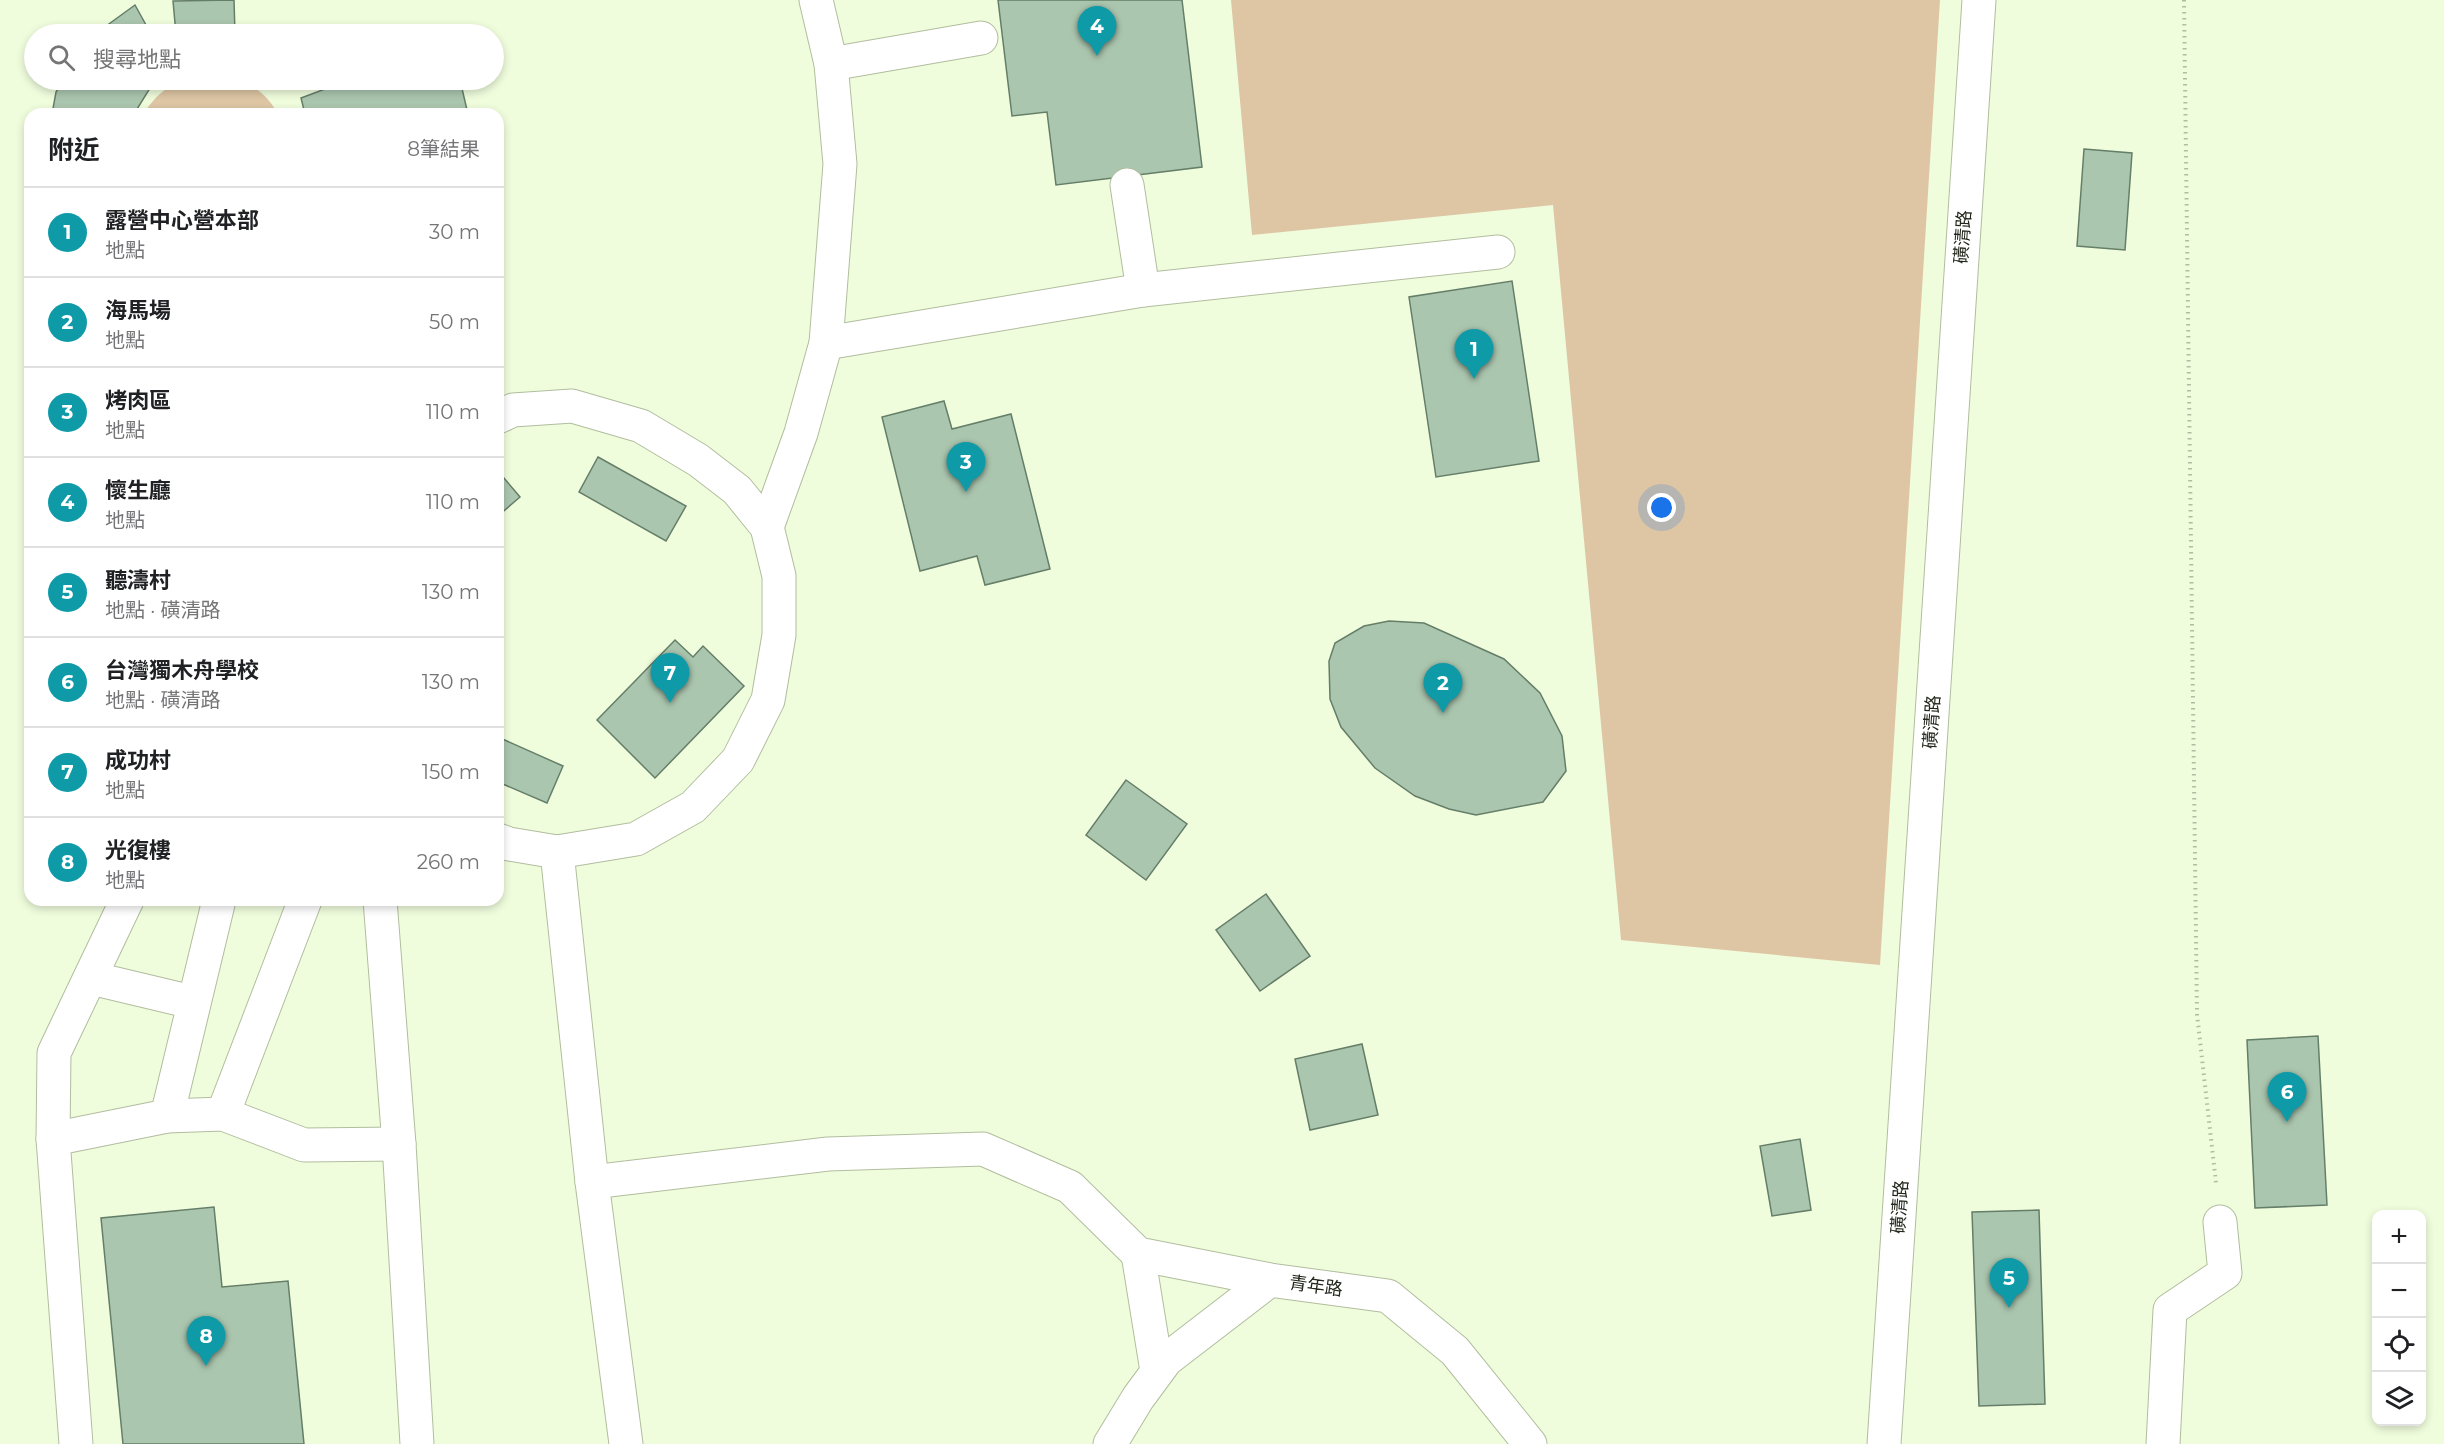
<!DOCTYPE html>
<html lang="zh-TW">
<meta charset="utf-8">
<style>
:root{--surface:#fff;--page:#f6f6f6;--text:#202124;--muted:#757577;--line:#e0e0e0;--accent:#7c3aed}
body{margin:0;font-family:Montserrat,"Noto Sans TC",sans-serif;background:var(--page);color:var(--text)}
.controls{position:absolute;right:18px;bottom:18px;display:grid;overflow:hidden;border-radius:12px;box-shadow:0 3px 9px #0003}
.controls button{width:54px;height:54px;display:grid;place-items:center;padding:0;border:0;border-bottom:2px solid var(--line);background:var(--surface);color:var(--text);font:30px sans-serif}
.you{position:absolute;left:1662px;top:508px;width:21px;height:21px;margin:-15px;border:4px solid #fff;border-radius:50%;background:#1a73e8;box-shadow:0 0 0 9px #1a73e833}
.badge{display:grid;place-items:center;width:39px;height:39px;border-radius:50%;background:var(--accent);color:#fff;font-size:20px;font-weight:700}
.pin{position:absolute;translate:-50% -50px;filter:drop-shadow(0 2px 3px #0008)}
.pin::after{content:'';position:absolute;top:32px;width:21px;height:18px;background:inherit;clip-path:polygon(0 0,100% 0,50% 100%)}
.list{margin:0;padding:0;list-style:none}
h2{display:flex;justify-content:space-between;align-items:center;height:78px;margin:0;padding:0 24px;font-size:26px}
h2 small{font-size:20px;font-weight:400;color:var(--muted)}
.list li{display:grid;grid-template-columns:39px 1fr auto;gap:18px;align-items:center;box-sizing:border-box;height:90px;padding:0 24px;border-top:2px solid var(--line)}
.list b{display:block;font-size:22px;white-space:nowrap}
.list p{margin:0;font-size:20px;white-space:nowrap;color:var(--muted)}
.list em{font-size:20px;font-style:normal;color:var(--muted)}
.icon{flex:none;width:33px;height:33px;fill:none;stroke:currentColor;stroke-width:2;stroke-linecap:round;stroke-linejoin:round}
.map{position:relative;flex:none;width:2444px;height:1444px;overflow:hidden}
.search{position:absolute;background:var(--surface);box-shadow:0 3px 9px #0003;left:24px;top:24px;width:480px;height:66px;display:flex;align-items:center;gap:15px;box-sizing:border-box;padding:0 21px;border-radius:33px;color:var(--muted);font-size:22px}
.panel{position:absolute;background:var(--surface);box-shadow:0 3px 9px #0003;left:24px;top:108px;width:480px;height:798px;border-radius:18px}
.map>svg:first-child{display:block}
.green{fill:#dec6a5}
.building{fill:#abc6af;stroke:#657e68;stroke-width:1.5}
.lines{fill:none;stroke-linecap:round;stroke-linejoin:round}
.minor-casing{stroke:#b1bd9e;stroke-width:35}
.path{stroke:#b1bca2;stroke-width:4;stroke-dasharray:1.5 4.5;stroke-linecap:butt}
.minor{stroke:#fff;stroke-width:33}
.labels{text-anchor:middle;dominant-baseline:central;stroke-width:5;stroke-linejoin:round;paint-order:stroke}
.street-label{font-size:18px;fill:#23271c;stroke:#fff}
</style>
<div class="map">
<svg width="2444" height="1444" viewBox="0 0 2444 1444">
<rect width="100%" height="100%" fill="#f0fddd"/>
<g class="green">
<polygon points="1231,0 1940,0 1880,965 1621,940 1553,205 1252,235"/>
<path d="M185 80C225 79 256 74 278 114H143C154 98 166 85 185 80Z"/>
</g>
<g class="building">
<polygon points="234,0 235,34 176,34 173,1"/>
<polygon points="998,0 1182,0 1202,167 1056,185 1047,112 1012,116"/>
<polygon points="135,5 151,34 94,34 95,34"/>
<polygon points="63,80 159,80 150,88 134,114 52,114 56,92"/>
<polygon points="349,80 460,80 468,114 305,114 301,98"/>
<polygon points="2084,149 2132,153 2125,250 2077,246"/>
<polygon points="1512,281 1539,461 1436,477 1409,297"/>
<polygon points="944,401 952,429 1011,414 1050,569 985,585 977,556 920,571 882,417"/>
<polygon points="598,457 686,506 666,541 579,492"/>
<polygon points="498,471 520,497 498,516"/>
<polygon points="1389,621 1424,623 1504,659 1540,693 1562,736 1566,771 1543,802 1476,815 1449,809 1415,796 1375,768 1341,727 1330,699 1329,661 1335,643 1364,626"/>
<polygon points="675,640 693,657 703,646 744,686 655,778 597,720"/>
<polygon points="498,737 563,766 547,803 498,782"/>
<polygon points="1126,780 1187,824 1146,880 1086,835"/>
<polygon points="1266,894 1310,956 1260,991 1216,930"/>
<polygon points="2318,1036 2327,1205 2255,1208 2247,1040"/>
<polygon points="1362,1044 1378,1115 1310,1130 1295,1059"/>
<polygon points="1800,1139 1811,1210 1772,1216 1760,1146"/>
<polygon points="214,1207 222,1287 288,1281 304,1444 123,1444 101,1218"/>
<polygon points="2039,1210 2045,1404 1979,1406 1972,1212"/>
</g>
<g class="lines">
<defs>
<g id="minor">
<polyline points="831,64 981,38"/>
<polyline points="1127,185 1143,290"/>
<polyline points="826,343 1143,290 1498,252"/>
<polyline points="498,417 513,410 572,406 641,426 698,460 737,490 767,527 779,576 779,635 768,700 738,760 693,807 636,839 557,852 509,844 498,840"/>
<polyline points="767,527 801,433 826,343 840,164 831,64 816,0"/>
<polyline points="557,852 592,1182 626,1444"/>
<polyline points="380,900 399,1144 417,1444"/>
<polyline points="91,978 192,1002"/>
<polyline points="223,1114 305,900"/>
<polyline points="167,1116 219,900"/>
<polyline points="53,1139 54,1053 127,900"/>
<polyline points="592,1182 828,1154 983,1149 1070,1187 1138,1254 1270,1280 1388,1296 1455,1351 1530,1444"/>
<polyline points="1138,1254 1157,1371"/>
<polyline points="76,1444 53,1139 167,1116 223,1114 304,1145 399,1144"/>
<polyline points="1110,1444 1138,1398 1166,1360 1270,1280"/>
<polyline points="1884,1444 1979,0"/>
<polyline points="2163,1444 2170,1310 2225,1273 2220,1222"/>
</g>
</defs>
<use href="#minor" class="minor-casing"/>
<polyline class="path" points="2184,0 2197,1014 2216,1183"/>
<use href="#minor" class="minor"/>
</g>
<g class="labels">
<g class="street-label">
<text transform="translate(1963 237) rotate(-86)">磺清路</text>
<text transform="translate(1932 722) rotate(-86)">磺清路</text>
<text transform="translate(1900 1207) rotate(-86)">磺清路</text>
<text transform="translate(1316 1286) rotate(8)">青年路</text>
</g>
</g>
</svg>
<div class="controls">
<button>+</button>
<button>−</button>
<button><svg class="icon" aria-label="locate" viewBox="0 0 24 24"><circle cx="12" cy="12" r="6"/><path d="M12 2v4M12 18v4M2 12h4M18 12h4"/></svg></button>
<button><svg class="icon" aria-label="layers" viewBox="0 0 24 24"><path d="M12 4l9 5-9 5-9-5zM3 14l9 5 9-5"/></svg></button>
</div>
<div class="you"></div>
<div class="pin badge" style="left:1474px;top:379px;background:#0f9aa8">1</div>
<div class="pin badge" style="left:1443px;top:713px;background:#0f9aa8">2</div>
<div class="pin badge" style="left:966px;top:492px;background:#0f9aa8">3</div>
<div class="pin badge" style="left:1097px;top:56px;background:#0f9aa8">4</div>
<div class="pin badge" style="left:2009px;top:1308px;background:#0f9aa8">5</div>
<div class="pin badge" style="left:2287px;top:1122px;background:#0f9aa8">6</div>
<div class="pin badge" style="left:670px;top:703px;background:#0f9aa8">7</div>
<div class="pin badge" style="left:206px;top:1366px;background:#0f9aa8">8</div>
<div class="search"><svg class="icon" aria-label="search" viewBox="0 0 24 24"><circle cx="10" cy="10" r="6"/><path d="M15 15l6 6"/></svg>搜尋地點</div>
<section class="panel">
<h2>附近<small>8筆結果</small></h2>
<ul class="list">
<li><span class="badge" style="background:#0f9aa8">1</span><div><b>露營中心營本部</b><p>地點</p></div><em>30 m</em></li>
<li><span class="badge" style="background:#0f9aa8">2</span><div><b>海馬場</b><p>地點</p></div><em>50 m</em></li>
<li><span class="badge" style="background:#0f9aa8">3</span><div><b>烤肉區</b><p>地點</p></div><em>110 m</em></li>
<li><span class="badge" style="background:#0f9aa8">4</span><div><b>懷生廳</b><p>地點</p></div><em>110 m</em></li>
<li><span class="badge" style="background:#0f9aa8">5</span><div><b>聽濤村</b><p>地點 · 磺清路</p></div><em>130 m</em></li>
<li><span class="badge" style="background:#0f9aa8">6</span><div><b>台灣獨木舟學校</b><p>地點 · 磺清路</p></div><em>130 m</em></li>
<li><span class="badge" style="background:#0f9aa8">7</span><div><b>成功村</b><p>地點</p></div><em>150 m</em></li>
<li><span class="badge" style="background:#0f9aa8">8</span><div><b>光復樓</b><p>地點</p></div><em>260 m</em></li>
</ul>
</section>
</div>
